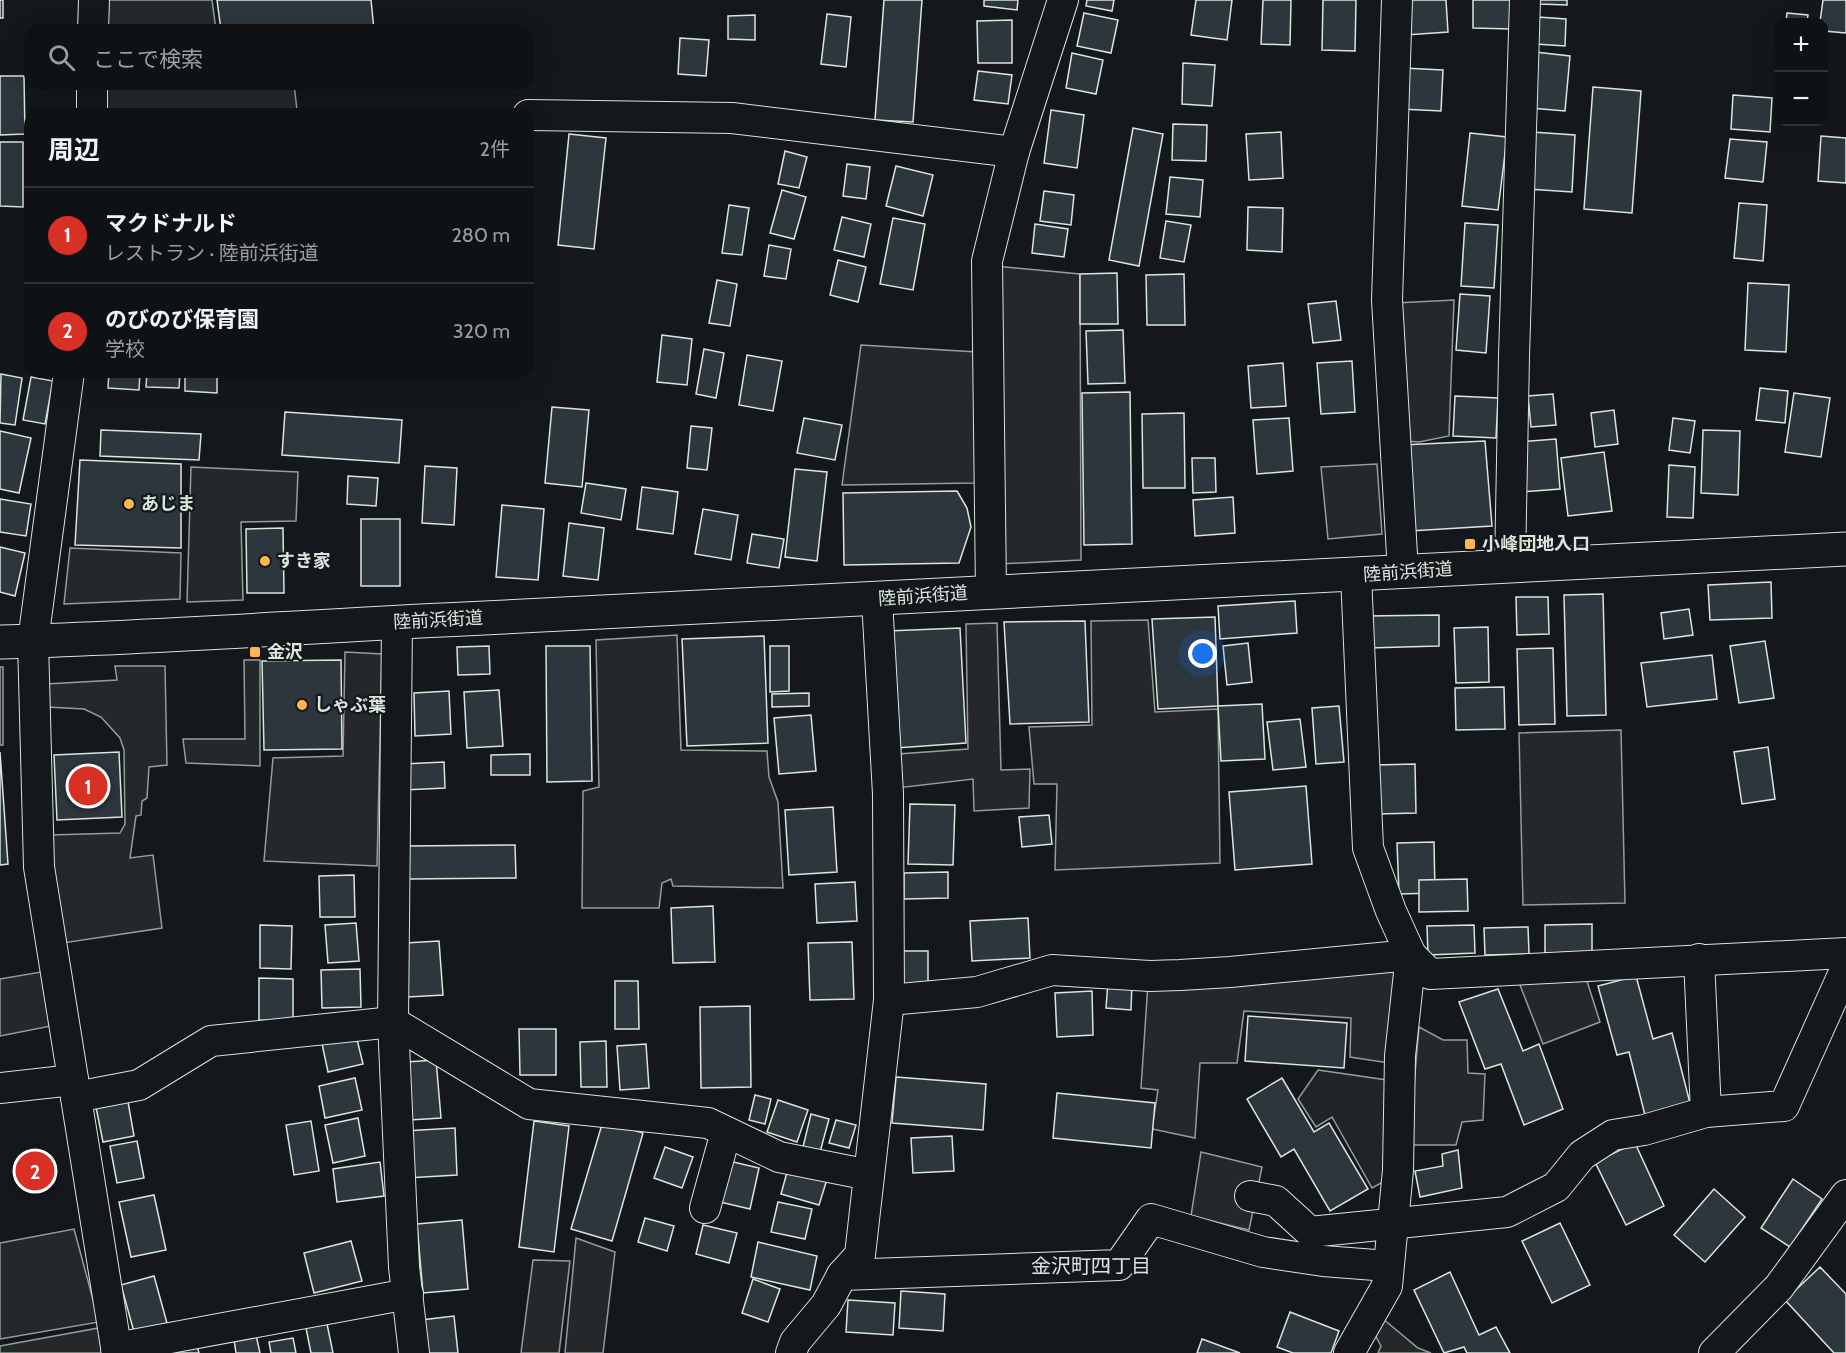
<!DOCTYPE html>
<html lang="ja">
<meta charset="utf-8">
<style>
:root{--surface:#0f1215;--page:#181b1e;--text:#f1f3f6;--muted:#9b9ea0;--line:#2f3234;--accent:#d93025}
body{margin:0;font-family:Cabin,"Noto Sans JP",sans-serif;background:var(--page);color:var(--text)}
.controls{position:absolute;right:18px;top:18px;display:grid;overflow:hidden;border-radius:12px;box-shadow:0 6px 24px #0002}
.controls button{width:54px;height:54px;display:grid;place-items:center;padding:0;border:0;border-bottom:2px solid var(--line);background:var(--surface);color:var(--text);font:30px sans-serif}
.you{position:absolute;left:1203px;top:654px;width:21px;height:21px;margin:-15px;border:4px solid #fff;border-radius:50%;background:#1a73e8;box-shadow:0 0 0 9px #1a73e833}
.badge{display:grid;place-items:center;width:39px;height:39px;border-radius:50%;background:var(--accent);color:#fff;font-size:20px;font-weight:700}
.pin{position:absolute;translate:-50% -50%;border:3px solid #fff;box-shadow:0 2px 6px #0006}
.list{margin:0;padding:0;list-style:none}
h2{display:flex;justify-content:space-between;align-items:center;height:78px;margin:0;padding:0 24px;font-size:26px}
h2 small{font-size:20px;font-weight:400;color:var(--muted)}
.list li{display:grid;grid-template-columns:39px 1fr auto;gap:18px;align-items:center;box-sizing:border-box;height:96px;padding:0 24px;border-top:2px solid var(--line)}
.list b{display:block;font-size:22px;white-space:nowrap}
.list p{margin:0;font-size:20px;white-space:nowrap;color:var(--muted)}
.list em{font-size:20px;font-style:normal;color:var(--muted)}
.icon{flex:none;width:33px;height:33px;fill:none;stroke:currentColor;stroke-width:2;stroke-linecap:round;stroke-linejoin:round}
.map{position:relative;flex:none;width:1846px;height:1353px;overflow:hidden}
.search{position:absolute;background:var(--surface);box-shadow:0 6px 24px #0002;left:24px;top:24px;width:510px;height:66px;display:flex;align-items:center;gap:15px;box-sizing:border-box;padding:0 21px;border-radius:18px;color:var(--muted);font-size:22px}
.panel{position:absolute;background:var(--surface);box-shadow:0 6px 24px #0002;left:24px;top:108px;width:510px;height:270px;border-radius:18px}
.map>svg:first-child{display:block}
.green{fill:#202428;stroke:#939e99;stroke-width:1.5}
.parking{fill:#24282b;stroke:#939e99;stroke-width:1.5}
.building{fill:#2c363c;stroke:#d8e6dc;stroke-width:1.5}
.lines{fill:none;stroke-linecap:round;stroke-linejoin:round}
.minor-casing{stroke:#d8e6dc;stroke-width:32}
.highway-casing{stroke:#d8e6dc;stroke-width:35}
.minor{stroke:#14181c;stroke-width:30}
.highway{stroke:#14181c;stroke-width:33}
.poi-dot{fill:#ffb74d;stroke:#14181c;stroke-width:2}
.labels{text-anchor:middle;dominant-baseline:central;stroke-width:4.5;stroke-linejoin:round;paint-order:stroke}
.poi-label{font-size:18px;font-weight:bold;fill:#d8e6dc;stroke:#14181c;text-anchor:start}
.street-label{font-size:18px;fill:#d8e6dc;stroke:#14181c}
.neighbourhood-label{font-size:20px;fill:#d8e6dc;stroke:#14181c}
</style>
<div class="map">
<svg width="1846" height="1353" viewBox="0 0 1846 1353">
<rect width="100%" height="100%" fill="#14181c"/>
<polygon class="green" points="1318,1070 1387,1080 1383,1182 1372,1188 1332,1117 1316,1127 1298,1099"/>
<g class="parking">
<polygon points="108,0 212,0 216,30 107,30"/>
<polygon points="106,84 294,84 297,110 268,114 105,114"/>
<polygon points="995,266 1080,274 1081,560 1000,564"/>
<polygon points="1454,300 1449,436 1419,442 1404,441 1395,303"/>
<polygon points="861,345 977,352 975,483 842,485"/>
<polygon points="1377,464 1382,534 1328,539 1321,467"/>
<polygon points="191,467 298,472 296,521 241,522 243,600 187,602"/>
<polygon points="70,548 181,553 180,599 64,604"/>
<polygon points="1148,620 1155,712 1218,709 1220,863 1055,870 1057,784 1034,784 1029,727 1092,725 1091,621"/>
<polygon points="997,623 1001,770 1030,769 1029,808 974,811 973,779 897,788 898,754 968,749 966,624"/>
<polygon points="677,635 681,750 767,751 769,777 778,802 783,888 673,886 671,879 662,883 659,908 582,908 583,791 599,787 596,640"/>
<polygon points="345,652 382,654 377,866 264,861 273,758 343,756"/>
<polygon points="244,660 260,660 260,766 186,763 183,739 245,739"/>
<polygon points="115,666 165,666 167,765 149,767 147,798 142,801 141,815 136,816 130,858 153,855 162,928 63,943 49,835 120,833 125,824 124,750 120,738 101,717 84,709 47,707 46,684 117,680"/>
<rect x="0" y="667" width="3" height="78"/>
<polygon points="1621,730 1625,903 1523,905 1519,733"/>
<polygon points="1403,968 1389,1063 1350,1057 1351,1018 1244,1011 1237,1063 1200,1063 1195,1138 1152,1129 1158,1090 1141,1088 1148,983"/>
<polygon points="41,972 51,1026 0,1036 0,979"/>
<polygon points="1586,978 1600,1022 1543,1044 1518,980"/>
<polygon points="1419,1027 1443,1040 1467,1040 1468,1073 1485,1074 1483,1120 1462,1122 1456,1145 1409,1145"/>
<polygon points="1201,1152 1262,1167 1249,1230 1191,1216"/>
<polygon points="74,1229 99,1322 0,1339 0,1243"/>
<polygon points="576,1238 615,1252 603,1353 565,1353"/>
<polygon points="533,1260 570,1261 559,1353 521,1353"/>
<polygon points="1382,1318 1418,1348 1431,1353 1378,1353 1381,1346 1374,1333"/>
<polygon points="104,1327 108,1353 0,1353 0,1346"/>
</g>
<g class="building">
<rect x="0" y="0" width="3" height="18"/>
<polygon points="217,0 371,0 374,30 221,30"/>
<polygon points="884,0 922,0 913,122 875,120"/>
<polygon points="984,0 1018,0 1017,10 984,6"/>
<polygon points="1087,0 1114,0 1112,11 1086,6"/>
<polygon points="1196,0 1232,0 1227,40 1191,35"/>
<polygon points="1263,0 1291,0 1290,45 1261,44"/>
<polygon points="1323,0 1356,0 1355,51 1322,50"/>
<polygon points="1404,0 1446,0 1448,32 1406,35"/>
<polygon points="1473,0 1511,0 1511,29 1473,28"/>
<polygon points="1539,0 1567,0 1567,5 1539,4"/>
<polygon points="1823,0 1846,0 1846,33 1824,31 1824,22 1820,22"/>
<polygon points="1084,13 1118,20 1111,53 1077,46"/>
<polygon points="1787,13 1808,15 1807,22 1786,22"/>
<polygon points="827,14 851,17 846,67 821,64"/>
<polygon points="755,15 755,40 728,39 728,16"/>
<polygon points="1538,17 1566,19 1565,46 1536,44"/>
<polygon points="1012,20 1012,63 978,63 977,21"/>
<polygon points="680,38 709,40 706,76 678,74"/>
<polygon points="1535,52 1570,56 1565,111 1530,108"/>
<polygon points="1072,53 1103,60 1096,94 1066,88"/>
<polygon points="1183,63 1215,65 1212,106 1182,104"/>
<polygon points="1403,68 1443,70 1441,111 1401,109"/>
<polygon points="978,71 1012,75 1008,104 974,100"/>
<polygon points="0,76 24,76 25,134 0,135"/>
<polygon points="1593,87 1641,91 1632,213 1584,209"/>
<polygon points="1733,95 1772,98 1770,132 1731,129"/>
<polygon points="1051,110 1084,115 1077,168 1044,163"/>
<polygon points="1173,124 1207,125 1206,161 1172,160"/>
<polygon points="1133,128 1163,134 1139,266 1109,260"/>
<polygon points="1281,132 1283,178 1249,180 1246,134"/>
<polygon points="1532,132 1575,135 1572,192 1528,189"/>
<polygon points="1470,133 1507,137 1498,210 1462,206"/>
<polygon points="569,134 606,138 594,249 558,245"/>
<polygon points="1821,136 1846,138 1846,183 1818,181"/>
<polygon points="1730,139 1767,142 1763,182 1725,178"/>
<polygon points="0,142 23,142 23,207 0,206"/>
<polygon points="785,151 807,157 799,188 778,184"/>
<polygon points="847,164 870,167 866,199 843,196"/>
<polygon points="896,166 933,175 923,216 886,206"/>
<polygon points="1170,177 1203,180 1200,217 1166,214"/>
<polygon points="782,190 806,197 794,239 770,233"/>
<polygon points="1044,191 1074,195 1071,225 1040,221"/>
<polygon points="1739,203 1767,205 1763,261 1734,258"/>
<polygon points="729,205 749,208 742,255 722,253"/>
<polygon points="1248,207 1283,208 1282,252 1247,250"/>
<polygon points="842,217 871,224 864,257 834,250"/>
<polygon points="893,218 925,224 913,290 880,284"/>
<polygon points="1166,221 1191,225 1184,262 1160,258"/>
<polygon points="1465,223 1498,225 1494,288 1461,286"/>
<polygon points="1035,224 1068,229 1064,257 1032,253"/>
<polygon points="769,245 791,249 786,279 764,276"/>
<polygon points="838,260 866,267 858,302 830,295"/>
<polygon points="1117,273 1118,324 1080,324 1080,274"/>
<polygon points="1184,274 1185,325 1147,325 1146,275"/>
<polygon points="717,280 737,284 730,326 709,323"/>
<polygon points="1748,283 1789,285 1786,352 1745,350"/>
<polygon points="1460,294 1490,296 1486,353 1456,350"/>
<polygon points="1336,301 1341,340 1313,343 1308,304"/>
<polygon points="1123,330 1125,383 1088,384 1086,331"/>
<polygon points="662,335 692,339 687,385 657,382"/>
<polygon points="704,349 724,353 716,398 696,394"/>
<polygon points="747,355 782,361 773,411 739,405"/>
<polygon points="1352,361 1355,412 1321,414 1317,363"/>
<polygon points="1283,363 1286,406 1251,408 1248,366"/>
<polygon points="109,372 140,372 139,390 108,388"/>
<polygon points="147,372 180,372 179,388 146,387"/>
<polygon points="185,372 217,372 217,393 185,391"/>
<polygon points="1,374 22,378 15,425 0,423"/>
<polygon points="31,377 53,381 45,424 23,420"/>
<polygon points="1760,388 1788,391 1785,423 1756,420"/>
<polygon points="1130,392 1132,544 1084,545 1082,393"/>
<polygon points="1794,393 1830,398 1821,457 1785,452"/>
<polygon points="1553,394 1556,425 1531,427 1528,396"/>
<polygon points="1455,396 1498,398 1496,438 1453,436"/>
<polygon points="552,407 589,410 582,487 545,483"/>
<polygon points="1614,410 1618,444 1595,447 1591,413"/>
<polygon points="285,412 402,420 399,463 282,455"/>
<polygon points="1184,413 1185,488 1143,488 1142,414"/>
<polygon points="804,418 842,425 835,460 797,453"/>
<polygon points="1289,418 1293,471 1257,474 1253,420"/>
<polygon points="1673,418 1695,421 1690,453 1669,450"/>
<polygon points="691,426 712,428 707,470 687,468"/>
<polygon points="101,430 201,434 199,460 100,456"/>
<polygon points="1703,430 1740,431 1738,495 1701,493"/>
<polygon points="0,431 31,438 19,493 0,489"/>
<polygon points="1556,439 1560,489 1521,492 1517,442"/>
<polygon points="1485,441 1492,526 1410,531 1402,445"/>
<polygon points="1604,452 1612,511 1568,516 1561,458"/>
<polygon points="1192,458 1215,458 1216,492 1193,493"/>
<polygon points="80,460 181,464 181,548 75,545"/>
<polygon points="1669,465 1695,467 1693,518 1667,517"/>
<polygon points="425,466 457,468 454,525 422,523"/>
<polygon points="795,469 827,472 817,561 785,557"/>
<polygon points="348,476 378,478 376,506 347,504"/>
<polygon points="586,483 626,489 621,520 581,513"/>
<polygon points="642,487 678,492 673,534 637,529"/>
<polygon points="957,491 967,508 971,527 959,563 844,565 843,493"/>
<polygon points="1233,497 1235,533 1195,536 1193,500"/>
<polygon points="0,499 31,504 26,536 0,532"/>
<polygon points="502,505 544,509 538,580 496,577"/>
<polygon points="703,509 738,515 731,560 695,554"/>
<rect x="361" y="519" width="39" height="67"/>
<polygon points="569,523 604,528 598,580 563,576"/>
<polygon points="283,528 284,593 247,593 246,529"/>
<polygon points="752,534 784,539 779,568 747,563"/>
<polygon points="0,547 25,553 15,596 0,592"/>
<polygon points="1771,582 1772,618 1710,620 1708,585"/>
<polygon points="1603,594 1606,715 1567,716 1564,595"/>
<polygon points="1516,597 1548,597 1549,634 1517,635"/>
<polygon points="1295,601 1297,633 1220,639 1218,606"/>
<polygon points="1689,609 1693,635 1664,639 1661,613"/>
<polygon points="1439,615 1439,646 1368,648 1367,616"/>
<polygon points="1215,617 1218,706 1158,709 1152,619"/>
<polygon points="1085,621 1089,722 1010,724 1004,622"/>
<polygon points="1488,627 1489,682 1456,683 1454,628"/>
<polygon points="960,628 966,743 896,748 888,631"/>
<polygon points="764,636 768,743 687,746 682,639"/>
<polygon points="1765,641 1774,698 1739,703 1730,646"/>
<polygon points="1248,643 1252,682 1227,685 1223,646"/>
<polygon points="489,646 490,674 458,675 457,647"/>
<polygon points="546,646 590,646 592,781 547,782"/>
<polygon points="770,646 789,646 789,691 770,692"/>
<polygon points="1553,648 1555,724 1519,725 1517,649"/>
<polygon points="1712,655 1717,699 1647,707 1641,663"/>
<polygon points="341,660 342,749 264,750 262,661"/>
<polygon points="1504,687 1505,729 1456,730 1455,688"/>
<polygon points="499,690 503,746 467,748 464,692"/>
<polygon points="449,691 451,734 415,736 414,693"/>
<polygon points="809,693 809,706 772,707 772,694"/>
<polygon points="1262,704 1265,759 1221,761 1218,706"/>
<polygon points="1339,706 1344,762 1316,764 1312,708"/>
<polygon points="811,715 816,771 779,774 774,718"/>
<polygon points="1300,719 1306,767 1273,770 1267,722"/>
<polygon points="1768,747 1775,799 1742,804 1734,752"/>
<polygon points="0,752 8,864 0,865"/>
<polygon points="119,752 122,817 57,820 54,755"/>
<polygon points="530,754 530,775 491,775 491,755"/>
<polygon points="444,762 445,788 404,790 403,764"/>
<polygon points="1415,764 1416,813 1377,814 1376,765"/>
<polygon points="1306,786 1312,864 1235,870 1229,792"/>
<polygon points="910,804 955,805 953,865 908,864"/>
<polygon points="833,807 837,872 789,875 785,810"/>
<polygon points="1049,815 1052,844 1022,847 1019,817"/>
<polygon points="1434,842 1435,893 1399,894 1397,843"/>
<polygon points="515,845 516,878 408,879 408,846"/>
<polygon points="948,872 948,898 904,899 904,873"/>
<polygon points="354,875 355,917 320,917 319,876"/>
<polygon points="1467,879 1468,911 1419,912 1419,880"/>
<polygon points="855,882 857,921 817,923 815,884"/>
<polygon points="713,906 715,962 673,963 671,908"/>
<polygon points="1028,918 1030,958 972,961 970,921"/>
<polygon points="356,923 359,961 328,963 325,925"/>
<polygon points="1592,924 1592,952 1545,953 1545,925"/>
<polygon points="260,925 292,926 291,969 260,968"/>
<polygon points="1474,925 1475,953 1428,955 1427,926"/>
<polygon points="1528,927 1529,954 1485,955 1484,928"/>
<polygon points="439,941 443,995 408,997 405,943"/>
<polygon points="852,942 854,999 810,1000 808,943"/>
<rect x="899" y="951" width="29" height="34"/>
<polygon points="360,969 361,1007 322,1008 321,970"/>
<polygon points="1636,976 1653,1039 1672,1033 1691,1107 1646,1119 1629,1052 1617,1055 1598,986"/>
<polygon points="259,978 293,979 293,1021 259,1020"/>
<polygon points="615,981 638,981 639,1029 615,1029"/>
<polygon points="1108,981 1132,982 1131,1010 1106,1008"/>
<polygon points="1498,989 1523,1051 1539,1044 1563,1109 1524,1125 1501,1064 1485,1069 1459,1002"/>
<polygon points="1092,991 1093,1035 1057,1037 1055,993"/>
<polygon points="750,1006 751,1087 701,1088 700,1007"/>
<polygon points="1248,1016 1347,1023 1344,1068 1245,1061"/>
<polygon points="519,1029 556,1029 556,1075 520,1075"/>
<polygon points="355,1031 363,1064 328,1072 321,1039"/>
<polygon points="606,1041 607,1087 581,1087 580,1042"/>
<polygon points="646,1044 649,1088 620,1090 617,1046"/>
<polygon points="436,1060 441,1118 410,1120 406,1062"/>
<polygon points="896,1077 986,1084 983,1130 892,1123"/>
<polygon points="355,1078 362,1110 325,1118 319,1086"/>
<polygon points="1282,1078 1314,1132 1329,1123 1368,1189 1330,1211 1294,1149 1281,1157 1247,1099"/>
<polygon points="1057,1093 1155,1103 1151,1148 1053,1138"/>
<polygon points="755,1095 771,1099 765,1124 749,1120"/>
<polygon points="127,1096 134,1136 103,1142 95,1102"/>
<polygon points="778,1100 808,1110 797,1142 767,1132"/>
<polygon points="811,1114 829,1119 820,1152 803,1147"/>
<polygon points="358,1118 365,1156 333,1163 325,1125"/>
<polygon points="836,1120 856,1125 849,1148 829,1143"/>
<polygon points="311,1121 319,1171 294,1175 286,1125"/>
<polygon points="534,1121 569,1126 554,1252 519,1247"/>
<polygon points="603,1121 643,1133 612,1241 571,1229"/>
<polygon points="455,1128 457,1175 407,1178 404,1131"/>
<polygon points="952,1136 954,1171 913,1173 911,1138"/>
<polygon points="137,1141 144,1178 117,1183 110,1146"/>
<polygon points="1635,1143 1664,1206 1626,1225 1595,1162"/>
<polygon points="665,1147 693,1157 682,1188 654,1178"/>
<polygon points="1458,1150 1462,1188 1420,1197 1415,1171 1443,1166 1442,1154"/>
<polygon points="729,1161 759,1168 750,1209 720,1202"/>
<polygon points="380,1162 384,1196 337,1202 333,1169"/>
<polygon points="789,1165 828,1176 819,1205 781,1194"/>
<polygon points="1793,1179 1822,1199 1790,1247 1761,1228"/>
<polygon points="1714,1189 1745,1217 1705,1262 1674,1235"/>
<polygon points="154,1195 166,1250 131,1257 119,1202"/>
<polygon points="778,1202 812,1209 805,1239 771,1232"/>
<polygon points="645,1218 674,1226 667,1251 638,1242"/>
<polygon points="462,1220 468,1289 423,1293 417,1224"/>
<polygon points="1560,1223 1590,1285 1552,1303 1522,1241"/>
<polygon points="703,1225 737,1233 729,1263 696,1254"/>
<polygon points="351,1241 362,1281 314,1293 304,1253"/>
<polygon points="758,1242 817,1256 810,1290 751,1277"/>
<polygon points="1820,1267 1846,1294 1846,1353 1834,1353 1785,1300"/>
<polygon points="1450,1272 1479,1335 1496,1327 1510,1353 1467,1353 1464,1347 1444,1353 1414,1290"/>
<polygon points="154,1276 167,1323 134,1332 121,1285"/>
<polygon points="753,1279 780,1289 768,1322 742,1313"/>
<polygon points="901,1291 945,1294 943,1331 899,1328"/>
<polygon points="848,1300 895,1303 893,1335 846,1332"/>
<polygon points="1290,1312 1339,1331 1331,1353 1293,1353 1277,1347"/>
<polygon points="454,1316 458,1353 425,1353 421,1320"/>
<polygon points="326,1319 333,1353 311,1353 305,1323"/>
<polygon points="256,1335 260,1353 236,1353 234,1339"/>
<polygon points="195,1338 199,1353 152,1353"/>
<polygon points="293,1338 296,1353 271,1353 269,1342"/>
<polygon points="1202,1339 1240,1353 1197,1353"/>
</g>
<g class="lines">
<defs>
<g id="minor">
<polyline points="1397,0 1387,300 1403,572"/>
<polyline points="93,30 94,0"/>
<polyline points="92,114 92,84"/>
<polyline points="528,115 732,118 1014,152"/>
<polyline points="69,372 33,641 39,867 117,1353"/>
<polyline points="1510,565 1514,356 1525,0"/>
<polyline points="991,592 987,261 1014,152 1063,0"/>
<polyline points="397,622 393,1022 404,1267 414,1353"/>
<polyline points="1699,959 1706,1112"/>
<polyline points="889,1000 977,992 1052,970 1150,976 1180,975 1230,972 1411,955 1430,974 1846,953"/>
<polyline points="0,1088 73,1080"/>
<polyline points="76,1097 139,1085 211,1041 393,1022 529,1104 708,1123 779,1157 869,1175"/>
<polyline points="1250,1196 1276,1201 1310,1232 1507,1212 1556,1187 1582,1155 1613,1135 1644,1130 1706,1112 1784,1106 1846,968"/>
<polyline points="705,1208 726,1132"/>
<polyline points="842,1275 1119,1265 1151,1219 1263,1252 1323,1261 1388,1266"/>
<polyline points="116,1348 408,1294"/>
<polyline points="791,1353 795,1342 826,1305 842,1275 860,1255 889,1000 888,794 877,600"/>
<polyline points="1349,1353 1387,1286 1398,1170 1400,1056 1411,955 1391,911 1368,848 1356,575"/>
<polyline points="1714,1353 1779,1287 1846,1195"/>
</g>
<path id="highway" d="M0 642C155 638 309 626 464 619 925 597 1385 571 1846 549"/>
</defs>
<use href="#minor" class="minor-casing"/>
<use href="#highway" class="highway-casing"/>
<use href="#minor" class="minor"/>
<use href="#highway" class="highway"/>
</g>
<g class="poi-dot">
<circle cx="129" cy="504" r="6"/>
<rect x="1464" y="538" width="12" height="12" rx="3"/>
<circle cx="265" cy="561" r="6"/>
<rect x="249" y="646" width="12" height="12" rx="3"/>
<circle cx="302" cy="705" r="6"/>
</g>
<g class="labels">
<g class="poi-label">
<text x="141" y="504">あじま</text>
<text x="1482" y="544">小峰団地入口</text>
<text x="277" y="561">すき家</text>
<text x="267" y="652">金沢</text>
<text x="314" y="705">しゃぶ葉</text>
</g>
<g class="street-label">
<text transform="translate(1408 572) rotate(-4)">陸前浜街道</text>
<text transform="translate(923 596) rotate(-4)">陸前浜街道</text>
<text transform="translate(438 620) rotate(-3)">陸前浜街道</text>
</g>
<g class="neighbourhood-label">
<text x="1091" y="1266">金沢町四丁目</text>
</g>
</g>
</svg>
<div class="controls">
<button>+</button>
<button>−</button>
</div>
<div class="you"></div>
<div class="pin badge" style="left:88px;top:786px">1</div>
<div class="pin badge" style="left:35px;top:1171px">2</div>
<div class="search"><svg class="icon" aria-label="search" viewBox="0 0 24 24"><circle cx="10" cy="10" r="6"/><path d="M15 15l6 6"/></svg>ここで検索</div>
<section class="panel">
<h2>周辺<small>2件</small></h2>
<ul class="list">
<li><span class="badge">1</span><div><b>マクドナルド</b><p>レストラン · 陸前浜街道</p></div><em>280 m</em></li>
<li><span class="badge">2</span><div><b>のびのび保育園</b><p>学校</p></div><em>320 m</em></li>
</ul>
</section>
</div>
